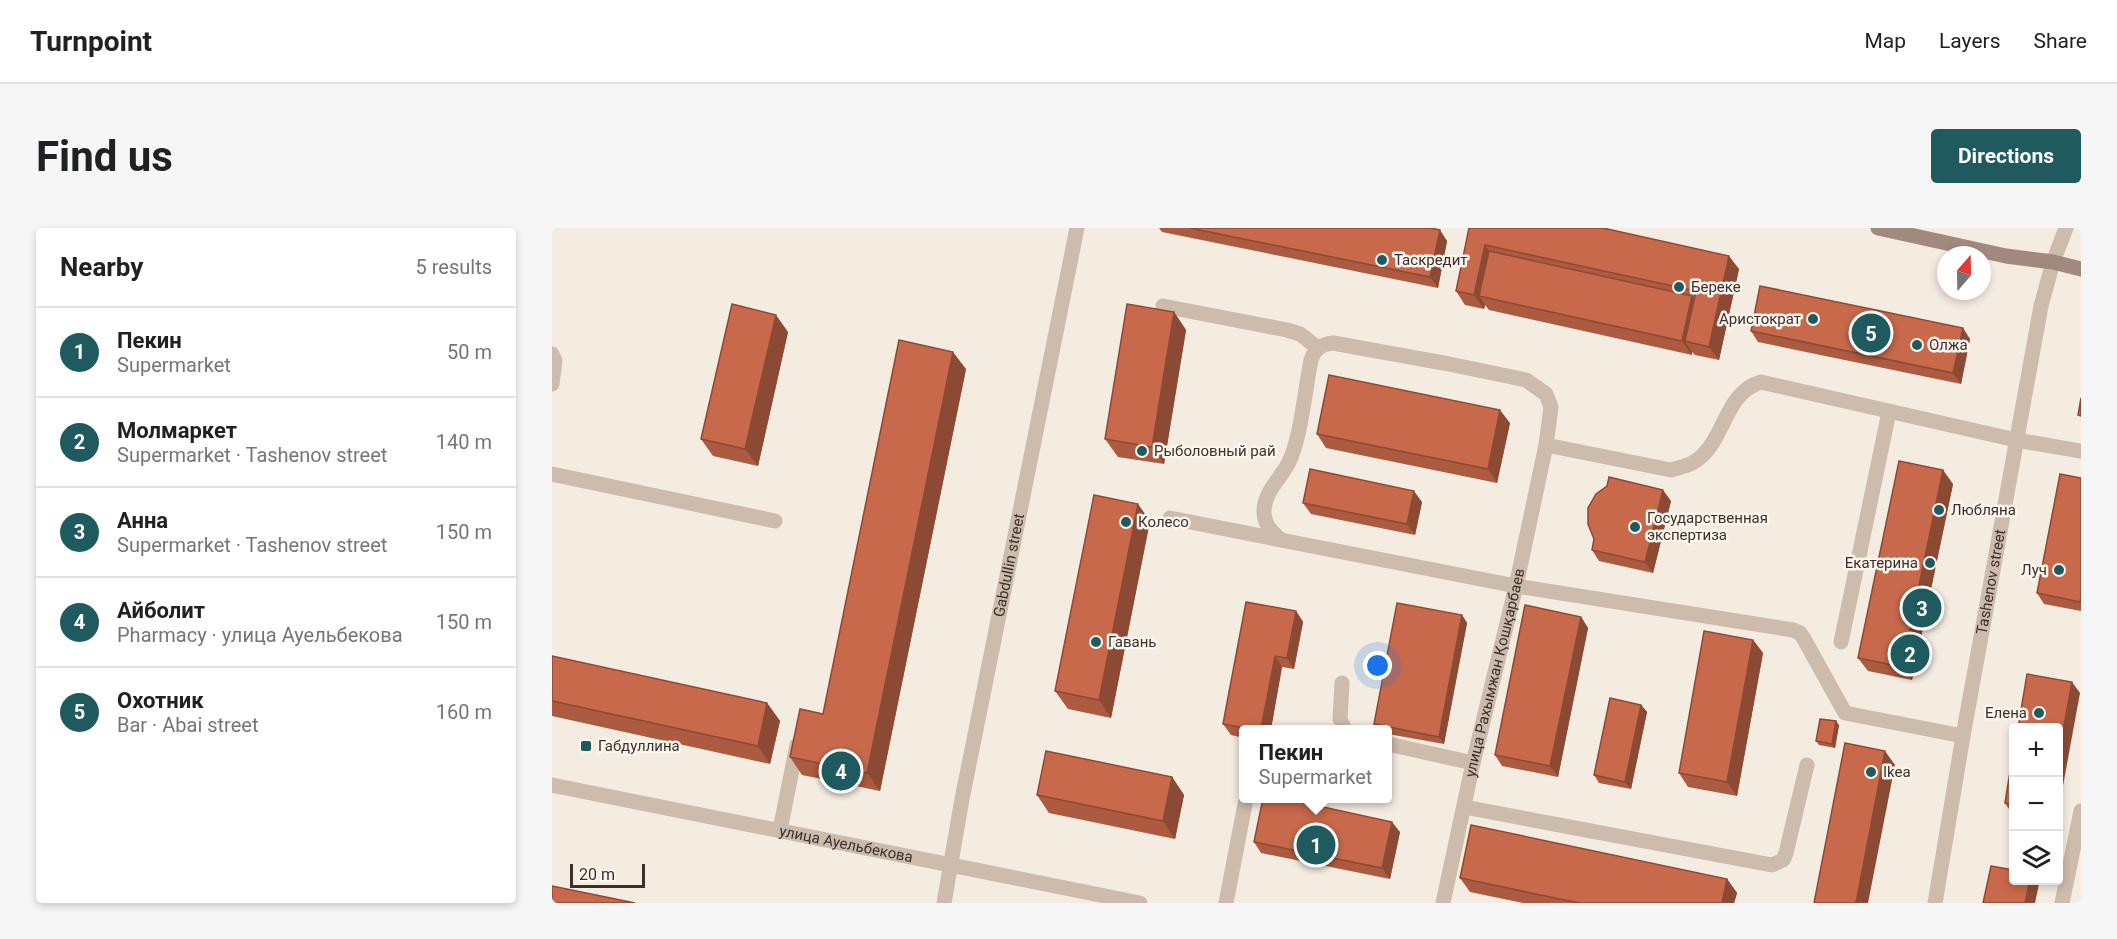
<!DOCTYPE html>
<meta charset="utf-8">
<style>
:root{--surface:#fff;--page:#f6f6f6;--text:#202124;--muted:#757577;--line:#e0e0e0;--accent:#1f5a5e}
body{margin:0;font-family:Roboto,sans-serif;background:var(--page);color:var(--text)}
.controls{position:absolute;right:18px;bottom:18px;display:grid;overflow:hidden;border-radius:6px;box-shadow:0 3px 9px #0003}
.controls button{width:54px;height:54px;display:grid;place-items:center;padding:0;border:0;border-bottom:2px solid var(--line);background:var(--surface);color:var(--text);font:30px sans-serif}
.compass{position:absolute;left:1385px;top:18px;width:54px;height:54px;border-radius:50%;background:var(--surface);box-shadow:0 3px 9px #0003;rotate:20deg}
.scale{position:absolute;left:18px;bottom:15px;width:75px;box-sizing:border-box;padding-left:6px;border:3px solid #3b302b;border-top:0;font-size:16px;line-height:21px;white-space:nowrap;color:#3b302b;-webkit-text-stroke:4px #fbf5ee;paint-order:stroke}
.you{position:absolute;left:826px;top:438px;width:21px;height:21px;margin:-15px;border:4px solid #fff;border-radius:50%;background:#1a73e8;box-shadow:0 0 0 9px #1a73e833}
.badge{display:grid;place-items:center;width:39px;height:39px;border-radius:50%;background:var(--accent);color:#fff;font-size:20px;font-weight:700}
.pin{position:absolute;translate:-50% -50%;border:3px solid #fff;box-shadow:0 2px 6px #0006}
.popup{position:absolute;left:687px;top:497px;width:153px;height:78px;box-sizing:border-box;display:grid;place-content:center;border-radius:6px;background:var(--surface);filter:drop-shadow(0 2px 4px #0005);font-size:20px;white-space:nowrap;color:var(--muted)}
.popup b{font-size:22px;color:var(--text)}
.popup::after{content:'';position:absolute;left:50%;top:100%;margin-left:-12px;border:12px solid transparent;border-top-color:var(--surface)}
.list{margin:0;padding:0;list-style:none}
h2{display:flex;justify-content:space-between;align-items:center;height:78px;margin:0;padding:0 24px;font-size:26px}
h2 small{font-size:20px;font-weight:400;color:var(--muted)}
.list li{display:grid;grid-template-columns:39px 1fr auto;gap:18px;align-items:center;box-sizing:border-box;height:90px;padding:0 24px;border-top:2px solid var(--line)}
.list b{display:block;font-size:22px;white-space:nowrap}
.list p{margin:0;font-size:20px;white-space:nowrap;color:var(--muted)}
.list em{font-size:20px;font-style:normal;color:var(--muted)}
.icon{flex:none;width:33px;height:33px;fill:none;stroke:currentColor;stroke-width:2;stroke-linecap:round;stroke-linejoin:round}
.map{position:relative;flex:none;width:1529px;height:675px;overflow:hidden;border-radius:6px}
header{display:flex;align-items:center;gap:36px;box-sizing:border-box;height:84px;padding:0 30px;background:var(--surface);border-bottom:2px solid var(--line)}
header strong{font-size:28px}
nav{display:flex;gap:33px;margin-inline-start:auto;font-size:21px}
.intro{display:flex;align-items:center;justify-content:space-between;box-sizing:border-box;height:144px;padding:0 36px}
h1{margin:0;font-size:42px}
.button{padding:15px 27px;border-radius:6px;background:var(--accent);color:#fff;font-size:21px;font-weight:700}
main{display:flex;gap:36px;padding:0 36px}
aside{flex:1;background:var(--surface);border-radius:6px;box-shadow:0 3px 9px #0003}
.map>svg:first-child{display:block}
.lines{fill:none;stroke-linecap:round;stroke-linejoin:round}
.service{stroke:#cdbbac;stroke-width:15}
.minor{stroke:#cdbbac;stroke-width:15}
.tertiary{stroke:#cdbbac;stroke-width:15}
.secondary{stroke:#a18a7d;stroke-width:15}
.wall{fill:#ac5a40}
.shaded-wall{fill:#8c4a34}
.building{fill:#c8694b;stroke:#8c4a34;stroke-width:1.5}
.poi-dot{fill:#1f5a5e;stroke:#fbf5ee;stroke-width:2}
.labels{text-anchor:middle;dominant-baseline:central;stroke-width:5;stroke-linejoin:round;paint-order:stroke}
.poi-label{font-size:15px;fill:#3b302b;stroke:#fbf5ee;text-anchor:start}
.street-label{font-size:15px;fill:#3b302b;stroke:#fbf5ee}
</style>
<header>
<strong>Turnpoint</strong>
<nav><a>Map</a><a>Layers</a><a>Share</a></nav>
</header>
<div class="intro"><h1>Find us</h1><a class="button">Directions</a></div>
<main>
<aside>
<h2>Nearby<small>5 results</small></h2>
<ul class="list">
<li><span class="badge">1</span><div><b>Пекин</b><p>Supermarket</p></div><em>50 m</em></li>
<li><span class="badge">2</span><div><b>Молмаркет</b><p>Supermarket · Tashenov street</p></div><em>140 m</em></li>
<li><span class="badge">3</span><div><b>Анна</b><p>Supermarket · Tashenov street</p></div><em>150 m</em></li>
<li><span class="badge">4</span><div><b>Айболит</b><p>Pharmacy · улица Ауельбекова</p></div><em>150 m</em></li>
<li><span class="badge">5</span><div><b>Охотник</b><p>Bar · Abai street</p></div><em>160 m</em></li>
</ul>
</aside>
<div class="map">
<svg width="1529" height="675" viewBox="0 0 1529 675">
<rect width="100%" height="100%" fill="#f4ebe1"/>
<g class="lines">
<g class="service">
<polyline points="611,78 735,102 748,106 766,120"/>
<polyline points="0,126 3,133 0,156"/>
<path d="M994 217 1119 242C1128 239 1138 238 1145 232 1174 211 1172 165 1209 154L1464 212 1529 223"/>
<polyline points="0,246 223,293"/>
<polyline points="618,290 729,312"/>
<polyline points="1289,414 1337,184"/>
<polyline points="790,455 788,491 793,502"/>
<polyline points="836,516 921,535"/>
<polyline points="912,579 1220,637 1231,632 1234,625 1255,537"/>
<polyline points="228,602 245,517"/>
<polyline points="674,675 693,576"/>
<path id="s1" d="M891 675 921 535 964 358 994 217 999 179 994 166 974 152 897 136 781 115C769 116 763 121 759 132 753 161 749 211 736 236 727 252 711 266 712 285 713 298 720 304 729 312L964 358 1241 402 1248 405 1252 411 1293 485 1411 508"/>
<polyline points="1510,675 1529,583"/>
</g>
<path class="minor" id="s2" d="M1383 675 1411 508 1489 78 1501 34 1514 0"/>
<g class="tertiary">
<path id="s3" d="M0 557 588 675"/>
<path id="s4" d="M392 675 410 571 525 0"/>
</g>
<polyline class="secondary" points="1326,0 1454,28 1501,34 1529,41"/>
</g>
<g class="wall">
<polygon points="607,0 879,0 895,13 886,60 610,4"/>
<polygon points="917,0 1187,41 1167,132 1143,127 1140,124 1140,127 937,82 933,77 932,81 913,77 904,63"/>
<polygon points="622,84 634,102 612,236 566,229 553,211"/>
<polygon points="1199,103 1418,111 1409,156 1206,114"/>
<polygon points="236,104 206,238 161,228 149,211"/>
<polygon points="414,141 328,563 250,547 238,529 271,486"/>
<polygon points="958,195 945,255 774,220 765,206"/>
<polygon points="1529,250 1529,383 1492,376 1485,365"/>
<polygon points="1401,256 1360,452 1316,443 1306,430"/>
<polygon points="1119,273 1101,345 1047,333 1040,322"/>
<polygon points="870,274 863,307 759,286 751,275"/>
<polygon points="598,293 559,490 516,481 503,463"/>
<polygon points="744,383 751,394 742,441 730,439 719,501 692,501 692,510 679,507 671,496"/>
<polygon points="910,387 915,395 892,516 836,506 836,501 825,501 822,496"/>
<polygon points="1029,389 1036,400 1006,549 950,538 943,527"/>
<polygon points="1201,412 1211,425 1185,568 1136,559 1127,545"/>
<polygon points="0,428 215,475 228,493 218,536 0,488"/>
<polygon points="1089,477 1095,484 1079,561 1047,555 1042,547"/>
<polygon points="1287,497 1283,520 1267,517 1264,513"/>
<polygon points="1461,525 1461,586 1460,586 1453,575"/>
<polygon points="620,549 632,567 623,611 497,585 485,567"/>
<polygon points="848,604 838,651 709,625 702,614"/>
<polygon points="908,650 1175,651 1185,665 1182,675 971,675 918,664"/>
</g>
<g class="shaded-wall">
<polygon points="888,2 895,13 886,60 878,49"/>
<polygon points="933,17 943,31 927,68 933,77 932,81 922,67"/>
<polygon points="1177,28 1187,41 1167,132 1157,119"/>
<polygon points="1140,68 1149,81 1133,113 1140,124 1140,127 1130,113"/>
<polygon points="622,84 634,102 612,236 600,219"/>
<polygon points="224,87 236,104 206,238 193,221"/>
<polygon points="1411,100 1418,111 1409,156 1401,145"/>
<polygon points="401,124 414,141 328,563 315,545"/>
<polygon points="948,182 958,195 945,255 936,241"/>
<polygon points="1391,242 1401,256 1360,452 1350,439"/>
<polygon points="1111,262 1119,273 1101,345 1093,334"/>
<polygon points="862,263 870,274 863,307 855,296"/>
<polygon points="586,276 598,293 559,490 547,472"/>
<polygon points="744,383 751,394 742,441 735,430"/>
<polygon points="910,387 915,395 892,516 887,509"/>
<polygon points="1029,389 1036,400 1006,549 998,538"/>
<polygon points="1201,412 1211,425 1185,568 1175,554"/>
<polygon points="723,428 730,439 719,501 709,501"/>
<polygon points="1520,454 1528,465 1506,585 1506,530"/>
<polygon points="215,475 228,493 218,536 206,518"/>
<polygon points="1089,477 1095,484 1079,561 1073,554"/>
<polygon points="1284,493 1287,497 1283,520 1280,516"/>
<polygon points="1333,523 1343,537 1316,675 1304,675"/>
<polygon points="620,549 632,567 623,611 611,593"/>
<polygon points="840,594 848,604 838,651 830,640"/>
<polygon points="1175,651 1185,665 1182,675 1170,675"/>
<polygon points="1478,652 1484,652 1487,656 1483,675 1473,675"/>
</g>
<g class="building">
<polygon points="638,0 879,0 888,2 878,49"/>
<polygon points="917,0 1051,0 1177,28 1157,119 1133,113 1144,63 933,17 922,67 904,63"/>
<polygon points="937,23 1140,68 1130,113 927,68"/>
<polygon points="1208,58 1411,100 1401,145 1199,103"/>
<polygon points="180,76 224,87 193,221 149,211"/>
<polygon points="575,76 622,84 600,219 553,211"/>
<polygon points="347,112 401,124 315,545 238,529 248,481 271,486"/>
<polygon points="777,147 948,182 936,241 765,206"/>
<polygon points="1529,170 1529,188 1526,187"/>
<polygon points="1347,233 1391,242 1350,439 1306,430"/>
<polygon points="758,241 862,263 855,296 751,275"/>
<polygon points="1508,246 1529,250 1529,369 1528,374 1485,365"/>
<polygon points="1057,249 1111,262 1093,334 1040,322 1042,311 1036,296 1036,280 1044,266 1055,258"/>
<polygon points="542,267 586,276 547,472 503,463"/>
<polygon points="694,374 744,383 735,430 723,428 709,501 698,501 671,496"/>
<polygon points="845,375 910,387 887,509 822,496"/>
<polygon points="973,377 1029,389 998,538 943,527"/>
<polygon points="1152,403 1201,412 1175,554 1127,545"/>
<polygon points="0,428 215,475 206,518 0,473"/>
<polygon points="1475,446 1520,454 1506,530 1506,500 1466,500"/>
<polygon points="1058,470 1089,477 1073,554 1042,547"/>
<polygon points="1268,491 1284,493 1280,516 1264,513"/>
<polygon points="1293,515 1333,523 1304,675 1262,675"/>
<polygon points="494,523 620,549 611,593 485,567"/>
<polygon points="1461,525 1461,577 1453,575"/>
<polygon points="711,570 730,570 840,594 830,640 702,614"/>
<polygon points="919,597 1175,651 1170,675 1027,675 908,650"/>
<polygon points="1439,638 1461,642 1461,652 1478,652 1473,675 1431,675"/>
<polygon points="0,658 83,675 0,675"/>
</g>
<g class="poi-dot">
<circle cx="830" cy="32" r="6"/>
<circle cx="1127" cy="59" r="6"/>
<circle cx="1261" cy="91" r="6"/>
<circle cx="1365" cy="117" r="6"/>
<circle cx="590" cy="223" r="6"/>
<circle cx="1387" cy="282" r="6"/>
<circle cx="574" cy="294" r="6"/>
<circle cx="1083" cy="299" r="6"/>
<circle cx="1378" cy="335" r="6"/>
<circle cx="1507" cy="342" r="6"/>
<circle cx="544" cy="414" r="6"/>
<circle cx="1487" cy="485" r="6"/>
<rect x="28" y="512" width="12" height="12" rx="3"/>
<circle cx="1319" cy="544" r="6"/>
</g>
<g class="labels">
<g class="poi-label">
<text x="842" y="32">Таскредит</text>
<text x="1139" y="59">Береке</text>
<text x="1249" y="91" text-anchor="end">Аристократ</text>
<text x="1377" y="117">Олжа</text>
<text x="602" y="223">Рыболовный рай</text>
<text x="1399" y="282">Любляна</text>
<text x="1095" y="290">Государственная<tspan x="1095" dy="17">экспертиза</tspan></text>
<text x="586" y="294">Колесо</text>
<text x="1366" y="335" text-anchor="end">Екатерина</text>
<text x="1495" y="342" text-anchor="end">Луч</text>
<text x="556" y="414">Гавань</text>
<text x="1475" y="485" text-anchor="end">Елена</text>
<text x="46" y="518">Габдуллина</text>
<text x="1331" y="544">Ikea</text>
</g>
<g class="street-label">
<text stroke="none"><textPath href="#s4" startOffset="344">Gabdullin street</textPath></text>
<text stroke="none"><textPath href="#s2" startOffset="326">Tashenov street</textPath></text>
<text stroke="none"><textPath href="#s1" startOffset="236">улица Рахымжан Қошқарбаев</textPath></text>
<text stroke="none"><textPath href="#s3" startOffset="300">улица Ауельбекова</textPath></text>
</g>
</g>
</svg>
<div class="controls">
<button>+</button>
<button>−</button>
<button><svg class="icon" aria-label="layers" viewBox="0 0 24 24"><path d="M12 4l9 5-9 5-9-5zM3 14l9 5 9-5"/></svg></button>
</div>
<svg class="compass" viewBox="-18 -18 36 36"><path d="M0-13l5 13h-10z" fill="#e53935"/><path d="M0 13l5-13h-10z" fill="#757577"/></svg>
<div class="scale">20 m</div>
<div class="you"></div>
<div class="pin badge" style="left:764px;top:617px">1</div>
<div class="popup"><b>Пекин</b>Supermarket</div>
<div class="pin badge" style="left:1358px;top:426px">2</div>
<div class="pin badge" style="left:1370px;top:380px">3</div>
<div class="pin badge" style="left:289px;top:543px">4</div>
<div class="pin badge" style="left:1319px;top:105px">5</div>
</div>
</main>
